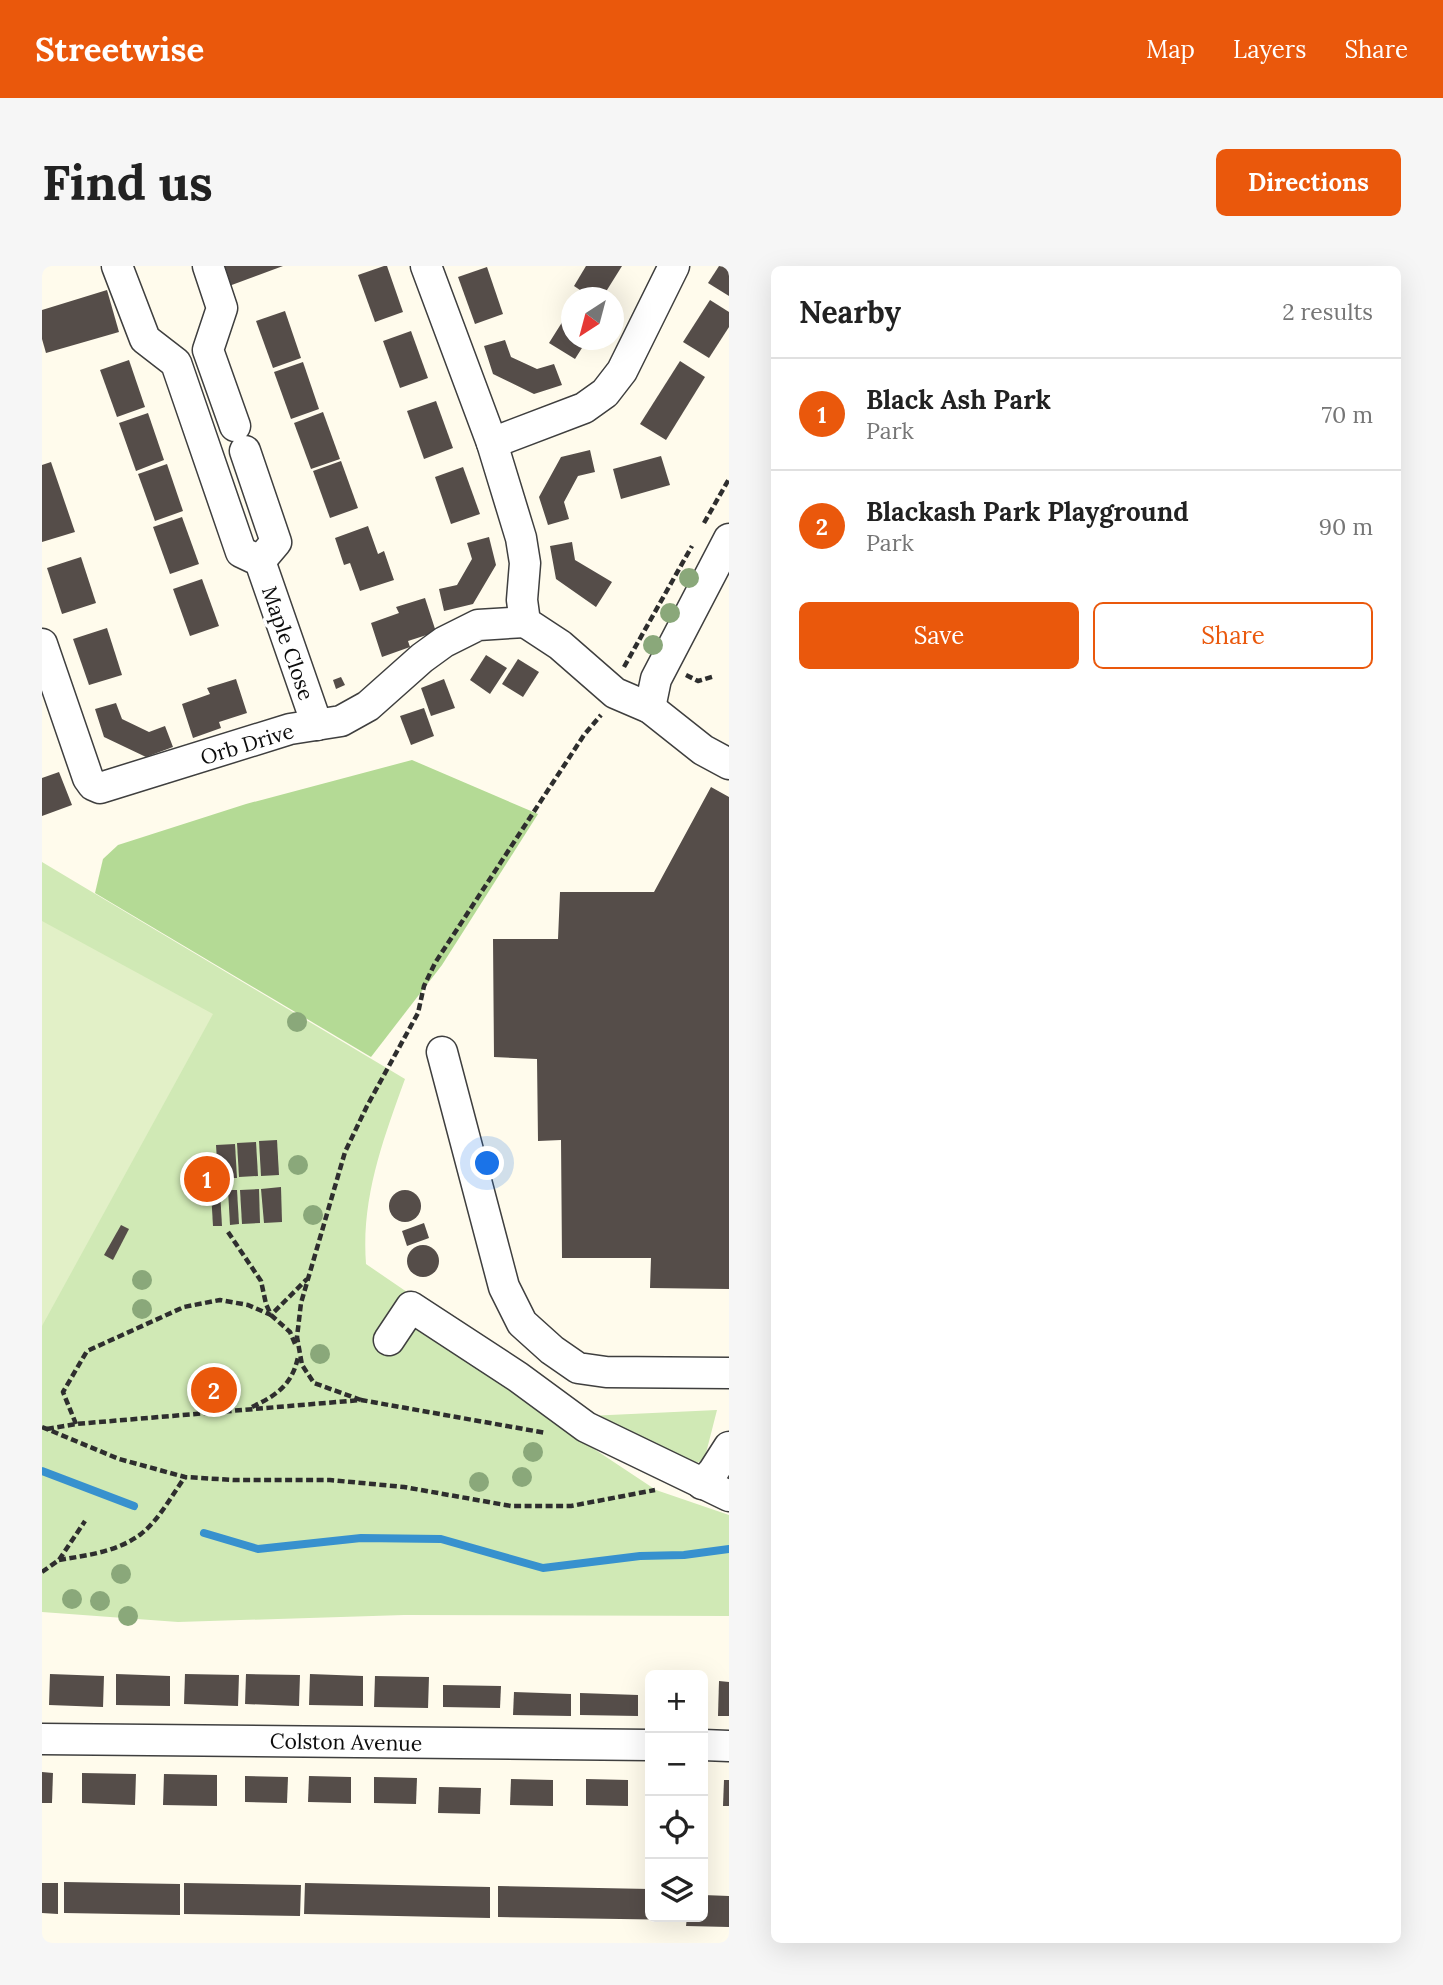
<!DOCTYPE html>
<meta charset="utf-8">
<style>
:root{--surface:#fff;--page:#f6f6f6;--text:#222;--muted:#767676;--line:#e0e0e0;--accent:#ea580c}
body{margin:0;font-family:Lora,serif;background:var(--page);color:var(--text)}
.controls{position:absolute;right:21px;bottom:21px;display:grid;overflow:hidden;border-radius:10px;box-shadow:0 7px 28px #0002}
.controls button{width:63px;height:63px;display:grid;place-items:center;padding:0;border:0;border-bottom:2px solid var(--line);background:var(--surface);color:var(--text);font:35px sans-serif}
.compass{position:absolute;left:519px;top:21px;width:63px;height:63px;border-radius:50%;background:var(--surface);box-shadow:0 7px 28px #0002;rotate:216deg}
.you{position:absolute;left:446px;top:898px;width:24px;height:24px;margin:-18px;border:5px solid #fff;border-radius:50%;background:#1a73e8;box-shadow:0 0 0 10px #1a73e833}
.badge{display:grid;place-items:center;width:46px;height:46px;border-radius:50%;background:var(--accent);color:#fff;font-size:23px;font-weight:700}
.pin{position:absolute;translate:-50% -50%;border:4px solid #fff;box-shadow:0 2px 7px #0006}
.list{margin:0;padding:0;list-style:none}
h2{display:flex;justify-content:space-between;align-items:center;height:91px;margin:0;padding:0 28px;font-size:30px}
h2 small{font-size:23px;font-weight:400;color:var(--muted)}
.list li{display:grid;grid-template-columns:46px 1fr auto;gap:21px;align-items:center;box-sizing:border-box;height:112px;padding:0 28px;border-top:2px solid var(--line)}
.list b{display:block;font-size:26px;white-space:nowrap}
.list p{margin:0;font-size:23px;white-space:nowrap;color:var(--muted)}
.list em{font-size:23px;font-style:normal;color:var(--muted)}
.actions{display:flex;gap:14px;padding:21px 28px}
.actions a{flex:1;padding:16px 0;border:2px solid var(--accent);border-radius:10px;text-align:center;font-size:24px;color:var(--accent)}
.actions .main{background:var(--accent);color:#fff}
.icon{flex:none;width:38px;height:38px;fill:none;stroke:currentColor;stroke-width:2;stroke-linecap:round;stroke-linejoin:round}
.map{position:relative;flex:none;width:687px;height:1677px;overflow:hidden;border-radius:10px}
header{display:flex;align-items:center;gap:42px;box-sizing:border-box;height:98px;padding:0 35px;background:var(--accent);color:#fff}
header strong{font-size:33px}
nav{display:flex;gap:38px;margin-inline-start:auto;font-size:24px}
.intro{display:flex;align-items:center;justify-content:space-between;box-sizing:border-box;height:168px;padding:0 42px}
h1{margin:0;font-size:49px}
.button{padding:18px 32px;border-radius:10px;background:var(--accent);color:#fff;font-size:24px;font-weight:700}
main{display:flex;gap:42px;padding:0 42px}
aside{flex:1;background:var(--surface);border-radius:10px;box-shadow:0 7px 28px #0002}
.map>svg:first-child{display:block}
.green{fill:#d0e9b5}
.forest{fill:#b4da95}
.pitch{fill:#e2f0c7}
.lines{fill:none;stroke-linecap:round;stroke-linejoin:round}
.stream{stroke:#3791ce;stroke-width:8}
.building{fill:#554d49}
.minor-casing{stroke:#3f3f3f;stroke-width:33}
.path{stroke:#2e2e2e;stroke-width:4.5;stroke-dasharray:7 3.5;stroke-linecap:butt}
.minor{stroke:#fff;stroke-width:30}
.tree{fill:#8aa87a}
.labels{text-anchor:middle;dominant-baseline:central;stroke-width:7;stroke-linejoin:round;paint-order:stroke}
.street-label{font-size:21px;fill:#0c0c0c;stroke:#fff}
</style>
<header>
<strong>Streetwise</strong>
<nav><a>Map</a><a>Layers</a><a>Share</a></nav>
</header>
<div class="intro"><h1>Find us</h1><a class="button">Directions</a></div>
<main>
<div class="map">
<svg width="687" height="1677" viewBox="0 0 687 1677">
<rect width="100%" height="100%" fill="#fffbec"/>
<path class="green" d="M0 596 363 813C341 874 319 932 324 998L546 1150 675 1144 662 1195 653 1197 537 1173 614 1224 687 1249V1350L362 1349 136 1356 0 1346Z"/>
<polygon class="forest" points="370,494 496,548 400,699 329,791 53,627 61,593 76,579 204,538"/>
<polygon class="pitch" points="0,655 171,748 0,1060"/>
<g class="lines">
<g class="stream">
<polyline points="0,1205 92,1240"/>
<polyline points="162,1267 216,1283 319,1272 399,1273 501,1302 598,1290 642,1289 687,1283"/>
</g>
</g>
<g class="building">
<polygon points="180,0 241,0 187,20"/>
<polygon points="342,0 345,0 361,46 333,56 316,9"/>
<polygon points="544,0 580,0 560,32 550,32 532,20"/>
<polygon points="677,0 687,0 687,30 666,17"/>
<polygon points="445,1 461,48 433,58 416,11"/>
<polygon points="65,24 77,66 4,87 0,73 0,44"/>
<polygon points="668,34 687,46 687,61 667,92 641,76"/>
<polygon points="529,42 529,74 545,74 533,93 507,77"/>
<polygon points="243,45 259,92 231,102 214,55"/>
<polygon points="369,65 386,112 358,122 341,75"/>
<polygon points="463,74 469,91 495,103 512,98 520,119 492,128 451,108 442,80"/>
<polygon points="87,94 103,141 75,151 58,104"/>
<polygon points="638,95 663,111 624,174 598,158"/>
<polygon points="261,96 277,143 249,153 232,106"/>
<polygon points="394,135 411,182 382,193 365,145"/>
<polygon points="281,146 298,193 269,203 252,157"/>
<polygon points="106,147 122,194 94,205 77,157"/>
<polygon points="548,184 553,206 536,210 522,236 527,253 506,259 497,231 519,191"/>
<polygon points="619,190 628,219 579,233 571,203"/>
<polygon points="299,195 316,242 288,252 271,205"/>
<polygon points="9,196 33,266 0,276 0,199"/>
<polygon points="125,198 141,245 113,255 96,208"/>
<polygon points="421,201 438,248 409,258 393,211"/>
<polygon points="140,251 157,298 128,308 111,261"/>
<polygon points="326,260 336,288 342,285 352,314 318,325 308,297 302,299 293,272"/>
<polygon points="447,271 454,299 431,338 402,345 397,323 415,319 430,293 425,277"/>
<polygon points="530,276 533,294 570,316 554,341 514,313 508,280"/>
<polygon points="39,291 54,337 20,348 5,302"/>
<polygon points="160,313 177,360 148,370 131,323"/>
<polygon points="383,332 394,366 366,375 368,381 340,391 329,357 357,347 354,341"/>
<polygon points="65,362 80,409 47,419 31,373"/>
<polygon points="444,389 465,402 448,428 428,414"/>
<polygon points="476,393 497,406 481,431 460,418"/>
<polygon points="299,411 303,419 294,423 291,414"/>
<polygon points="194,413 205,447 177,456 179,462 151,472 140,438 168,428 165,422"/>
<polygon points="402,413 413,442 389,450 379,422"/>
<polygon points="74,437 80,453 107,466 123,460 131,481 104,491 62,471 53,443"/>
<polygon points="382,442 392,470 369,479 358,450"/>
<polygon points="17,506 30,539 0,550 0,512"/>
<polygon points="669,521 687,531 687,1023 608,1022 609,992 520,992 519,874 496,875 495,793 452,791 451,673 516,673 518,626 612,626"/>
<polygon points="235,874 237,909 219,910 217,875"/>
<polygon points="214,876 216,910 197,911 195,877"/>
<polygon points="193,878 195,912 176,912 174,879"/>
<polygon points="239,921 240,956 222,957 219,923"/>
<polygon points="217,923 218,957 200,958 198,924"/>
<polygon points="186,924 195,924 197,958 188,959"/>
<circle cx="363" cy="940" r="16"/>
<polygon points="178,925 180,960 171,960 169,926"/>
<polygon points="382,957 387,972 365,980 360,965"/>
<polygon points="79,959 87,963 71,994 62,989"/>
<circle cx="381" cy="995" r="16"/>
<polygon points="8,1408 62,1410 61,1441 7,1439"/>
<polygon points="74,1408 128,1410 128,1440 74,1439"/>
<polygon points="143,1408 197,1409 196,1440 142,1438"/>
<polygon points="204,1408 258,1409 257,1440 203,1438"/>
<polygon points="268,1408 321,1410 321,1440 267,1439"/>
<polygon points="333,1410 387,1411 386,1442 332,1441"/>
<polygon points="677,1415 687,1416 687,1450 676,1450"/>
<polygon points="401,1419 459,1420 458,1442 401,1441"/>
<polygon points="472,1426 529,1428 529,1450 471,1449"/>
<polygon points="538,1427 596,1429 596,1450 538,1449"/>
<polygon points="0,1506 11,1507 10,1537 0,1537"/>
<polygon points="40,1507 94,1508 93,1539 40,1537"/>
<polygon points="122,1508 175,1509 175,1540 121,1539"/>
<polygon points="203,1510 246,1511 245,1537 203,1536"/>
<polygon points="267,1510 309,1511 309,1537 266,1536"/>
<polygon points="332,1511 375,1512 374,1538 332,1537"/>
<polygon points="469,1513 511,1514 511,1540 468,1539"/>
<polygon points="544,1513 586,1514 586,1540 544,1539"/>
<polygon points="682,1514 687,1514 687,1540 681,1540"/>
<polygon points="397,1521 439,1522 438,1548 396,1547"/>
<polygon points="22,1616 138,1618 138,1649 22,1647"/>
<polygon points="0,1617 16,1617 16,1648 0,1647"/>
<polygon points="142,1617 259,1619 258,1650 142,1648"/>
<polygon points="263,1617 448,1621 448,1652 262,1648"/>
<polygon points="456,1620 608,1623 608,1651 642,1651 642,1654 456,1651"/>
<polygon points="661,1629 687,1630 687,1661 644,1660 645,1651 661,1651"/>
</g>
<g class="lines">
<defs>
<g id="minor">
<polyline points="75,0 103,73 134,97 199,286 218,295 275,459"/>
<polyline points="166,0 180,42 166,84 193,160"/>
<polyline points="384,0 450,177 479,272 483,297 480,334 483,356 518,379 573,427 608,442 661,484 687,498"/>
<polyline points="450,177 542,142 563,127 580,105 632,0"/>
<polyline points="203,185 234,276 218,295"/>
<polyline points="0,378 46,512 51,519 58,522 248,463 299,455 326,440 380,392 402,376 436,359 483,356"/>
<polyline points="608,442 614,413 687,273"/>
<polyline points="400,786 462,1021 480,1057 510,1084 536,1102 564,1106 687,1107"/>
<polyline points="347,1074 369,1041 476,1111 544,1161 687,1230"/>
<polyline points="660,1218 671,1206 687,1181"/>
<polyline points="0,1473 608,1479"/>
<polyline points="661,1479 687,1480"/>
</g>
</defs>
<use href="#minor" class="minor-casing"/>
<g class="path">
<polyline points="662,257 687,213"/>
<polyline points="582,401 650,280"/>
<polyline points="644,409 656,415 673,410"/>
<polyline points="186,966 219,1015 224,1038 229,1049 248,1066 254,1080"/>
<polyline points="319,1134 272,1117 260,1099 255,1071 259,1037 303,886 325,840 376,747 382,720 393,697 542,469 559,449"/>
<path d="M210 1141C235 1129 250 1119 256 1091"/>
<polyline points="34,1158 21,1126 45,1085 142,1041 178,1034 206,1039 229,1049 265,1013"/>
<polyline points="0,1161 77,1193 143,1211 191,1214 288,1214 362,1221 469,1240 529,1240 613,1224"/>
<polyline points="5,1163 34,1158 319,1134 504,1167"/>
<path d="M17 1294C46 1289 75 1286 99 1268 117 1254 130 1229 143 1211"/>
<polyline points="0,1306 17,1294 43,1255"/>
</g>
<use href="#minor" class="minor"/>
</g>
<g class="tree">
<circle cx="647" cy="312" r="10"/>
<circle cx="628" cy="347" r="10"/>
<circle cx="611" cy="379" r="10"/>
<circle cx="255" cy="756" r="10"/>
<circle cx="256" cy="899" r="10"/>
<circle cx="271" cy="949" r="10"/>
<circle cx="100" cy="1014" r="10"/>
<circle cx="100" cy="1043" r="10"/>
<circle cx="278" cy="1088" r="10"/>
<circle cx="491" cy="1186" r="10"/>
<circle cx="480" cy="1211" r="10"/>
<circle cx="437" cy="1216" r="10"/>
<circle cx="79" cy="1308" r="10"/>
<circle cx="30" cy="1333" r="10"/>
<circle cx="58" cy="1335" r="10"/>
<circle cx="86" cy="1350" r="10"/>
</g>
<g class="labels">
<g class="street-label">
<text transform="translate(246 377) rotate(71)">Maple Close</text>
<text transform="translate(205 478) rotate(-17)">Orb Drive</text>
<text transform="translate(304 1476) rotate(1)">Colston Avenue</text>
</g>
</g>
</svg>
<div class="controls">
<button>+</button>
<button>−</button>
<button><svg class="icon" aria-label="locate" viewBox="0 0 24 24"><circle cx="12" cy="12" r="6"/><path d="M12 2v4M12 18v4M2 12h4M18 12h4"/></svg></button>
<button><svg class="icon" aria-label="layers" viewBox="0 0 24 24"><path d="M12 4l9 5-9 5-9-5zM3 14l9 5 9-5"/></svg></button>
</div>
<svg class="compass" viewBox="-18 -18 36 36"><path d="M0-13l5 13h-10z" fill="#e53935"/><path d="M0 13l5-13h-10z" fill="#767676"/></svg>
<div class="you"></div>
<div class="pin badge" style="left:165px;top:913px">1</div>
<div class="pin badge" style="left:172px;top:1124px">2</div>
</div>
<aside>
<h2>Nearby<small>2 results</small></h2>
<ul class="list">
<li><span class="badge">1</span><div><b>Black Ash Park</b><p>Park</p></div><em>70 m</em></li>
<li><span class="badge">2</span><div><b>Blackash Park Playground</b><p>Park</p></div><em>90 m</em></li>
</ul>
<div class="actions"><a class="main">Save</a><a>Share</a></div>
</aside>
</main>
